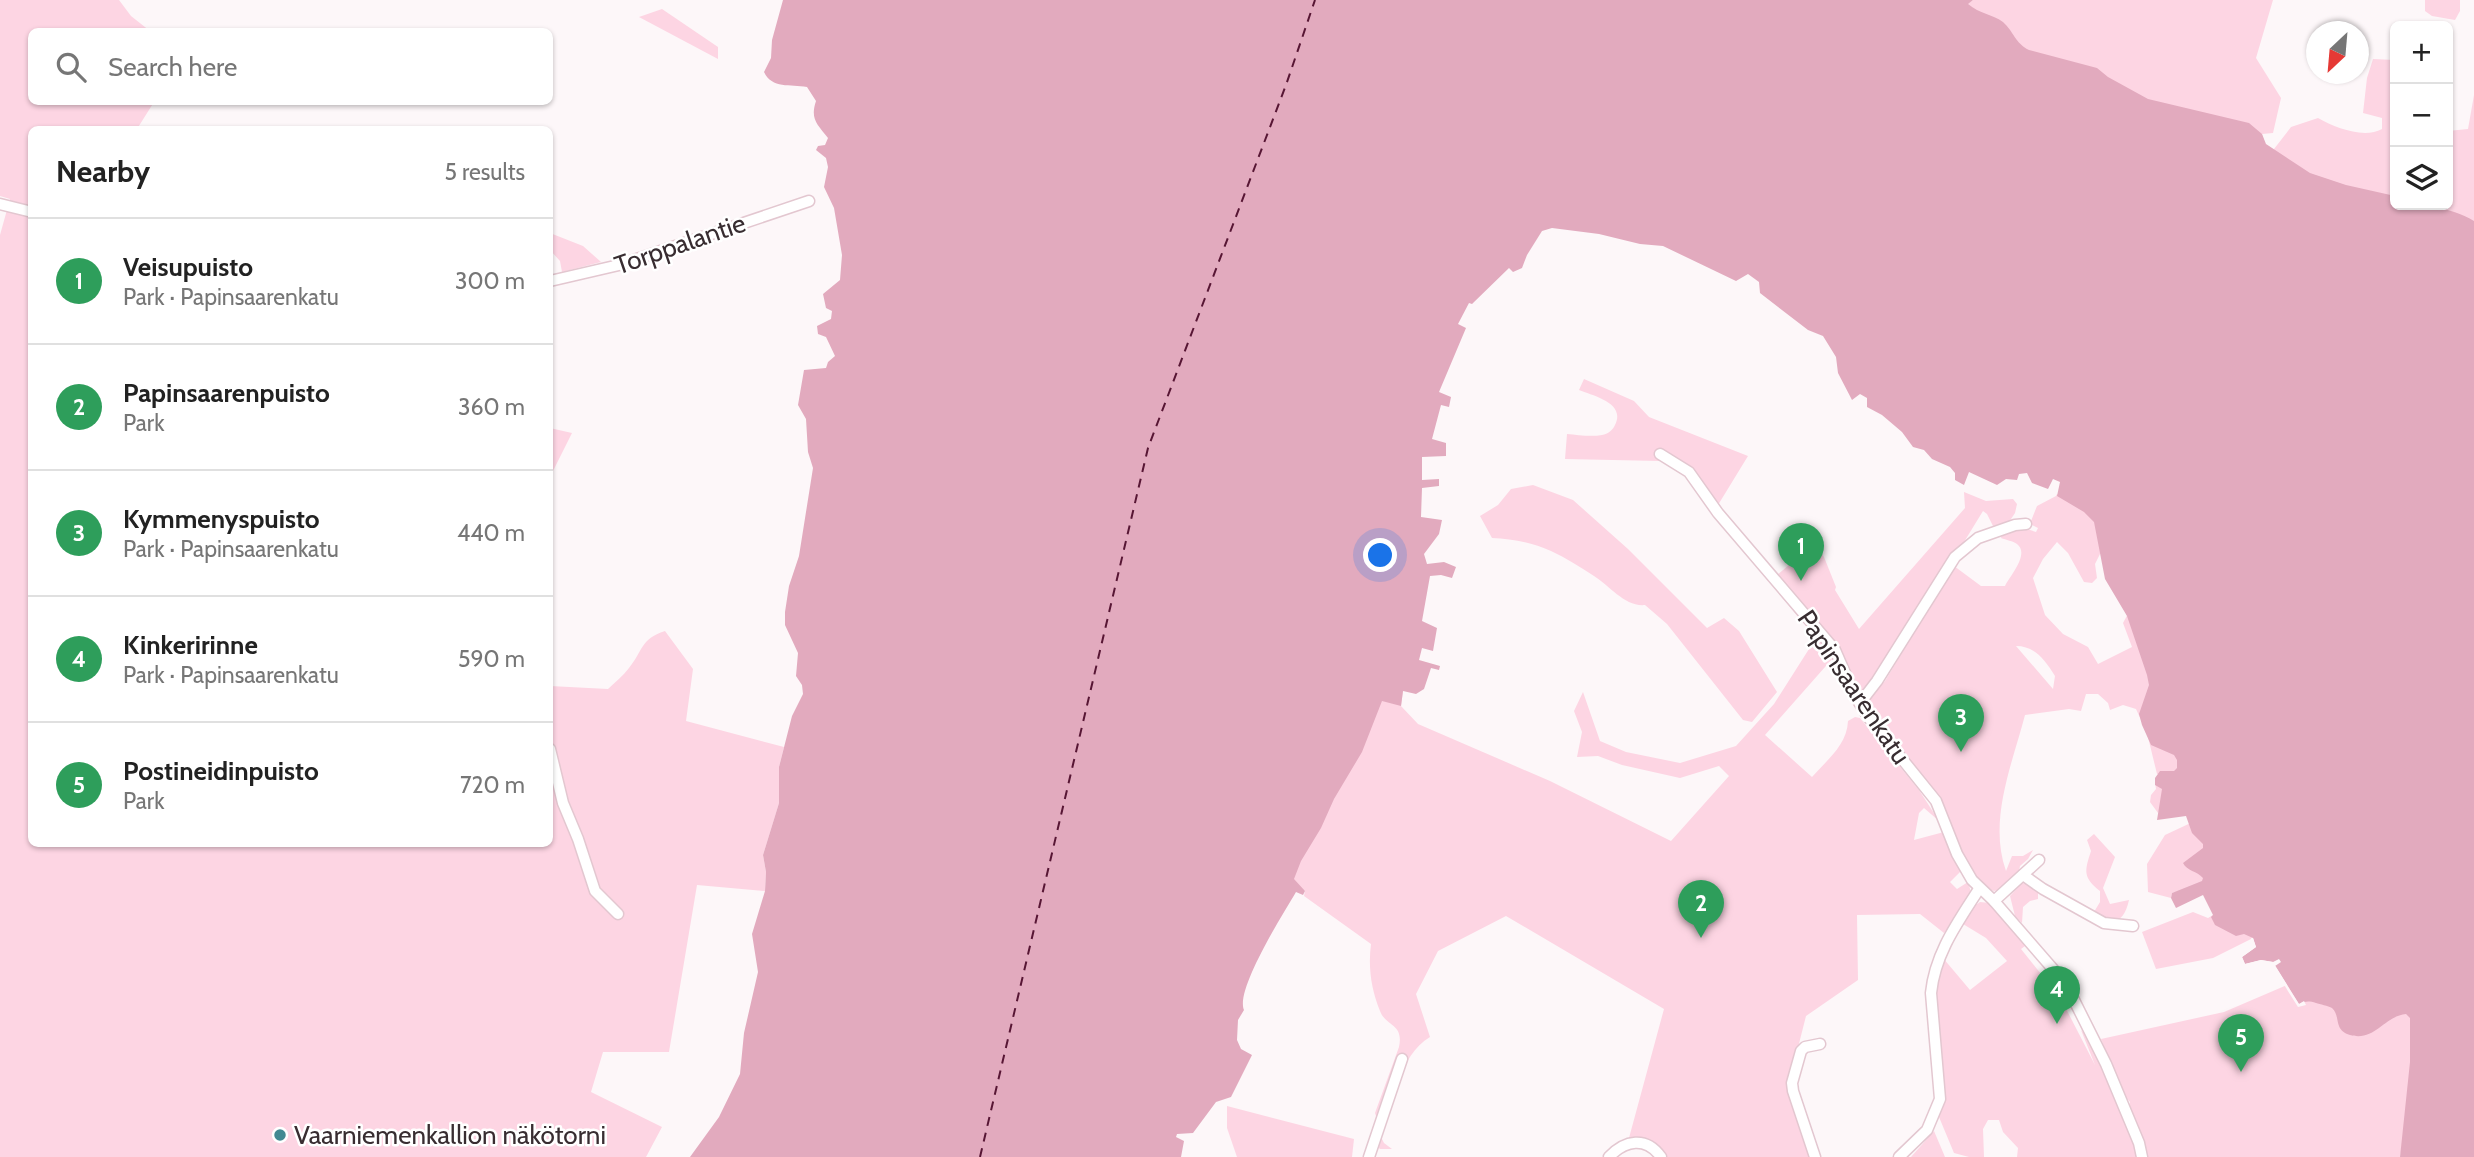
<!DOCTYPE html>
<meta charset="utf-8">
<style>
:root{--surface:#fff;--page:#f6f6f6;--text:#222;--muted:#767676;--line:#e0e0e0;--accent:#ea580c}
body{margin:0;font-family:Cabin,sans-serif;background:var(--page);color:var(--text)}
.controls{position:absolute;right:21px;top:21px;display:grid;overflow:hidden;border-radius:10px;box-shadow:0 2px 5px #0004}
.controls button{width:63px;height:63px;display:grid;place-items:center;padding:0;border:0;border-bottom:2px solid var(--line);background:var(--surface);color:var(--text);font:35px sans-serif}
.compass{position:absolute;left:2306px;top:21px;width:63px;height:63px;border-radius:50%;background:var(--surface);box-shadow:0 2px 5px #0004;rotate:206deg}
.you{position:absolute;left:1381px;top:556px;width:24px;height:24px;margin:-18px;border:5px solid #fff;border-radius:50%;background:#1a73e8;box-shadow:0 0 0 10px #1a73e833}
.badge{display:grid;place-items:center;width:46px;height:46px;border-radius:50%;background:var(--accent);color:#fff;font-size:23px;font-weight:700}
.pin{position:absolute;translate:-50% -58px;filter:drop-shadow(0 2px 4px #0008)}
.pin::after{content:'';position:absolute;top:37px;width:24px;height:21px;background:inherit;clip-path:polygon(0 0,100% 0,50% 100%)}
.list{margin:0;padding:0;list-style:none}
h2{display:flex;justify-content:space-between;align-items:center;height:91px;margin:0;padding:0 28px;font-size:30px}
h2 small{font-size:23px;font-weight:400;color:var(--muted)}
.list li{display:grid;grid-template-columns:46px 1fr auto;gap:21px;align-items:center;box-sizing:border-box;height:126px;padding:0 28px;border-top:2px solid var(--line)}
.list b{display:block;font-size:26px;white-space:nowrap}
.list p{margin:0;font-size:23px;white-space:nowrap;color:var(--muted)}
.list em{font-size:23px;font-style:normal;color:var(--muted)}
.icon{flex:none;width:38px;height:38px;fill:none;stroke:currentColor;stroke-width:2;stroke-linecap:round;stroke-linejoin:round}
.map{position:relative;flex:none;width:2474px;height:1157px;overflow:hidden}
.search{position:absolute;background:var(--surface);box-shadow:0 2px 5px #0004;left:28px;top:28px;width:525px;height:77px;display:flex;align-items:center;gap:18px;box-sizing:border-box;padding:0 24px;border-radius:10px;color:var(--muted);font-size:26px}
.panel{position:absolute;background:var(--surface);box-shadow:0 2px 5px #0004;left:28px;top:126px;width:525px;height:721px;border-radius:10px}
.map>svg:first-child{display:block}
.green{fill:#fdd5e3;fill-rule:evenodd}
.water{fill:#e2aabe}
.pier{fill:#fdf7f9}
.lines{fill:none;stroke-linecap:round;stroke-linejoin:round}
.ferry{stroke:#571634;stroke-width:2;stroke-dasharray:9 7;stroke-linecap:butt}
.minor-casing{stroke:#e3c7d0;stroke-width:13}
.minor{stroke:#fff;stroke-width:10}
.poi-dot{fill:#428992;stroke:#fff;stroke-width:2.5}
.labels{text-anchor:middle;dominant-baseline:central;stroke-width:5;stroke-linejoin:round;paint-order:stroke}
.street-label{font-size:26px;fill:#382d31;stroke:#fff}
.poi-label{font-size:26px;fill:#382d31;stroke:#fff;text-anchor:start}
</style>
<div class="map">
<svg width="2474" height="1157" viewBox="0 0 2474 1157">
<rect width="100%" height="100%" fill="#fdf7f9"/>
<g class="green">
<path d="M0 0H119L131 16 150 31 32 32V102H154L137 129 32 130V844H550V686L608 689C615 682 623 676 629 668 643 651 640 639 665 631L693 669 686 721 784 747 779 767V803L763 855 766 872 765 891 697 885 669 1052H603L591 1092 662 1127 646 1157H0V235L10 199 0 196Z"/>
<path d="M1973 0H2273L2256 58 2281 98 2273 133 2262 134 2265 144 2244 152 2019 46C2006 20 1987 20 1967 4Z"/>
<polygon points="2425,0 2460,0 2460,11 2455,20 2432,16 2425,11"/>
<polygon points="662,9 718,47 718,59 639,17"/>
<path d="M2373 59 2395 60V205H2448V131L2468 129 2474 95V248L2270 172 2274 149 2291 127 2318 118C2336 128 2364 139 2382 129V118L2363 113 2367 78Z"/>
<polygon points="550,233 583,246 601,262 562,272 560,261 550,250"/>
<path d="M1584 379 1634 401 1649 417 1748 456 1718 505 1777 575 1815 543 1824 557 1836 587 1835 590 1859 629 1965 508 1964 492 1986 501 2013 499 2017 504 2015 513 2009 522 1993 526 1987 514 1983 511 1964 542 1954 552 1870 685 1860 693 1840 650 1765 735 1812 777C1827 760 1847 745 1848 721L1855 717 1860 718 1919 790 1939 821 1924 808 1919 813 1914 840 1944 832 1961 871 1950 882 1957 889 1968 882 1971 892 1957 917 1944 933 1920 914 1857 915 1858 980 1806 1016 1787 1091 1810 1157H1667L1653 1142 1629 1138 1664 1009 1506 916 1438 951 1416 994 1430 1037C1399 1055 1392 1105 1381 1137L1384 1143 1392 1149H1380L1377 1146V1119L1375 1113 1399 1047C1404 1023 1386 1027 1380 1011 1371 989 1368 967 1371 944L1304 896 1305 891 1294 884 1279 851 1354 685 1403 691 1401 706 1418 724 1550 781 1671 841 1729 776 1719 766 1680 778 1622 765 1598 756 1577 757 1582 732 1574 711 1583 692 1600 741 1626 752 1680 763 1736 746 1774 704 1816 638 1759 570 1761 568 1684 472 1660 461 1565 459 1567 434C1578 435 1591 437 1602 435 1608 434 1613 430 1615 425 1626 403 1594 396 1579 390Z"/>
<polygon points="550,428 572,433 550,477"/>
<path d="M1533 485 1573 500 1628 549 1707 628 1724 618 1739 631 1777 692 1752 722 1743 720 1667 624 1645 605C1625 607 1610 586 1594 576 1580 567 1566 558 1551 551 1532 542 1512 539 1492 538L1480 516 1498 505 1511 489Z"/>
<path d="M2057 494 2105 513 2100 554 2095 564 2097 578 2092 583 2084 582 2068 553 2057 542 2043 559 2033 578 2045 615 2063 634 2088 647 2098 664 2132 647 2123 623 2130 610 2197 739 2158 813 2150 802 2151 795 2156 789 2155 782 2162 785 2174 775 2157 774 2147 733 2136 709 2123 705 2110 710 2108 703 2098 694H2086L2081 711 2069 709 2025 715C2012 765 1988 820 2006 871L2012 856H2023L2033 850 2028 859 2020 866 2018 876 2002 889 1994 891 1988 889 1976 876 1964 857 1941 801 1869 711 1867 701 1885 681 1954 566 1981 586H2005C2010 576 2030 554 2017 544 2013 541 2006 540 2001 538L2002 533 2027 529 2036 532 2038 528 2032 525 2031 521 2037 506 2056 496ZM2016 646C2035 646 2045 660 2055 676L2053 689Z"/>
<polygon points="2197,820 2242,872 2172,893 2171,898 2148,892 2147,864 2165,835"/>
<path d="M2094 834 2115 857 2103 888 2110 904 2129 900C2124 923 2113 926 2094 912L2100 902V891C2082 877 2085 870 2091 851L2087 840Z"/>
<polygon points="2022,883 2030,884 2038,892 2038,899 2030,901 2023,907 2022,923 2015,916 2010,896"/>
<polygon points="1980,902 1990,903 2051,974 2025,946 2021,949 2061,999 2095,1065 2081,1030 2085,1034 2129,1126 2135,1140 2138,1157 2017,1157 2018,1148 2003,1132 1999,1120 1988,1120 1983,1129 1984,1157 1969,1157 1954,1153 1939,1117 1944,1088 1935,986 1943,958 1970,990 2007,961 1986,938 1963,924 1973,907"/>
<polygon points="2227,907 2253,938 2213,958 2156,969 2142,932 2193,912 2208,918"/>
<polygon points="2287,985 2290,989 2302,988 2426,1019 2400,1157 2147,1157 2144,1141 2129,1106 2130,1102 2124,1095 2101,1039 2224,1012"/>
<polygon points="1227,1106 1354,1139 1352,1157 1237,1157 1227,1128"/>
<polygon points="1934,1131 1945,1157 1911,1157"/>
</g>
<path class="water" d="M783 0H1973L1968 4C1980 14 1992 14 2003 22 2014 32 2015 43 2029 50L2097 68 2108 77 2148 99 2249 123 2262 134 2266 144 2310 173 2346 185 2395 196V205C2423 205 2449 206 2474 221V1157H2400L2410 1062V1018L2406 1014C2384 1016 2375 1042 2350 1035 2333 1030 2341 1016 2332 1008 2328 1006 2320 1004 2316 1003 2309 1001 2306 1001 2299 1004L2273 962 2261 960 2245 964 2242 957 2256 947 2253 938 2244 934 2236 936 2215 925 2211 917 2213 915 2203 895 2176 908 2171 898 2172 893 2202 881 2203 878C2197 871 2187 871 2183 863L2203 848V844L2192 833 2186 816 2157 820 2162 789 2155 785V778L2160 771H2174L2177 768V760L2174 755 2151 745 2142 725 2139 714 2149 685 2147 675 2127 616 2105 579 2094 522 2084 512 2057 496 2060 482 2053 479 2048 489 2032 483 2027 473 2019 474 2017 480 2006 479 1997 485 1969 472 1964 485 1955 480V473L1950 467 1932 459 1924 450 1913 447 1902 432 1882 415 1867 407V398L1860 394 1852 400 1838 373 1836 357 1823 336 1808 330 1760 293 1759 282 1748 274 1736 281 1663 246 1640 244 1599 234 1552 228 1542 231 1527 255 1522 268 1513 272 1509 268 1472 304 1469 303 1458 324 1466 328 1439 392 1451 397 1449 407 1441 405 1432 439 1446 443V456L1422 457V480L1439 479V486L1422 488 1421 517 1442 520 1439 534 1424 554 1427 564 1444 562 1456 567 1452 578 1441 575 1430 576 1422 621 1437 628 1433 651 1422 648 1419 660 1440 666 1439 670 1431 668 1424 689 1416 694 1403 691 1401 706 1382 701 1362 752 1334 799 1321 828 1301 861 1294 879 1305 891 1303 895 1296 892C1283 914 1235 990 1244 1010L1238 1020 1237 1040 1241 1049 1252 1055 1231 1097 1216 1102 1193 1133 1177 1134 1176 1137 1184 1141 1181 1157H690L719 1117 740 1074 744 1033 758 972 752 934 765 891 766 872 763 855 779 803V767L792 716 803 694 802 685 796 676 798 653 785 625V612L789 586 799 556 813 468 808 452 806 419 798 405 804 370 826 368 828 362 835 356 826 337 818 334 817 326 831 319 832 311 826 308 823 294 840 280 842 255 834 208 824 187 828 167 826 158 816 150 818 146 825 145 828 138C817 124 810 119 816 101L807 87C790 84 772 89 764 72L771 58 772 40Z"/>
<polygon class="pier" points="2251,938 2253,938 2256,947 2242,957 2245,964 2261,960 2273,962 2279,959 2281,962 2275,966 2299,1004 2304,1001 2306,1005 2298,1007 2271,964 2261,963 2244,967 2238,956 2253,946"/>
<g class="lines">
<polyline class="ferry" points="980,1157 1148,448 1286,85 1315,0"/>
<defs>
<g id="minor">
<polyline points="0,204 32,212"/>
<polyline points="550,281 619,265 809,201"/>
<polyline points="1660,454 1689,472 1718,513 1835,650 1855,696 1869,718 1936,801 1957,854 1972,880 1994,901 2066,984 2106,1064 2139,1143 2142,1157"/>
<polyline points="1860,703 1877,681 1955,557 1978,538 2015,525 2026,524"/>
<polyline points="550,749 563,803 578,839 595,891 618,914"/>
<polyline points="2023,875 2043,889 2104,923 2133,926"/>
<polyline points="1994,901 2039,860"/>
<polyline points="1369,1157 1402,1059"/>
<path d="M1609 1157C1625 1140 1646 1136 1661 1157"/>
<polyline points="1815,1157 1793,1091 1792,1083 1801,1051 1805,1047 1820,1044"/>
<path d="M1899 1157 1927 1130 1940 1099 1931 993C1935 953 1958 922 1979 889"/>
</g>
</defs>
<use href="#minor" class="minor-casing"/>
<use href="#minor" class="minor"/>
</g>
<circle class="poi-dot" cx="280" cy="1135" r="7"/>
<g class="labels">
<g class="street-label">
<text transform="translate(680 244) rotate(-19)">Torppalantie</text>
<text transform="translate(1854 687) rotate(56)">Papinsaarenkatu</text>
</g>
<g class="poi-label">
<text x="294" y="1135">Vaarniemenkallion näkötorni</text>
</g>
</g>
</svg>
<div class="controls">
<button>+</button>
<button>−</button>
<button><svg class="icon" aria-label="layers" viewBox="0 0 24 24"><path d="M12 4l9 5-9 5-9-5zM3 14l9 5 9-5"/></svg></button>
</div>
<svg class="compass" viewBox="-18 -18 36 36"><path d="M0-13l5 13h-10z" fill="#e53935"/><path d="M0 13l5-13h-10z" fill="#767676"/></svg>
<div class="you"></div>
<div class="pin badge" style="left:1801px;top:581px;background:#2e9e5b">1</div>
<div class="pin badge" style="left:1701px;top:938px;background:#2e9e5b">2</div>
<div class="pin badge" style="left:1961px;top:752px;background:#2e9e5b">3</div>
<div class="pin badge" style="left:2057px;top:1024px;background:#2e9e5b">4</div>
<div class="pin badge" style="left:2241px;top:1072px;background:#2e9e5b">5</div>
<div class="search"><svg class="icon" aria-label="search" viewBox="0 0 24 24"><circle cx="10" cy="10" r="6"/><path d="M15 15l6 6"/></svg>Search here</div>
<section class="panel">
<h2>Nearby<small>5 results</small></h2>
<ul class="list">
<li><span class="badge" style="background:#2e9e5b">1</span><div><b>Veisupuisto</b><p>Park · Papinsaarenkatu</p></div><em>300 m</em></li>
<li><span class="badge" style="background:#2e9e5b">2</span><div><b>Papinsaarenpuisto</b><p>Park</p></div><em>360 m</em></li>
<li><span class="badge" style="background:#2e9e5b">3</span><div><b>Kymmenyspuisto</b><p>Park · Papinsaarenkatu</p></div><em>440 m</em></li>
<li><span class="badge" style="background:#2e9e5b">4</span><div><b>Kinkeririnne</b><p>Park · Papinsaarenkatu</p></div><em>590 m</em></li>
<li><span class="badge" style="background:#2e9e5b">5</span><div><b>Postineidinpuisto</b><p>Park</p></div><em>720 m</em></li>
</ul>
</section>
</div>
